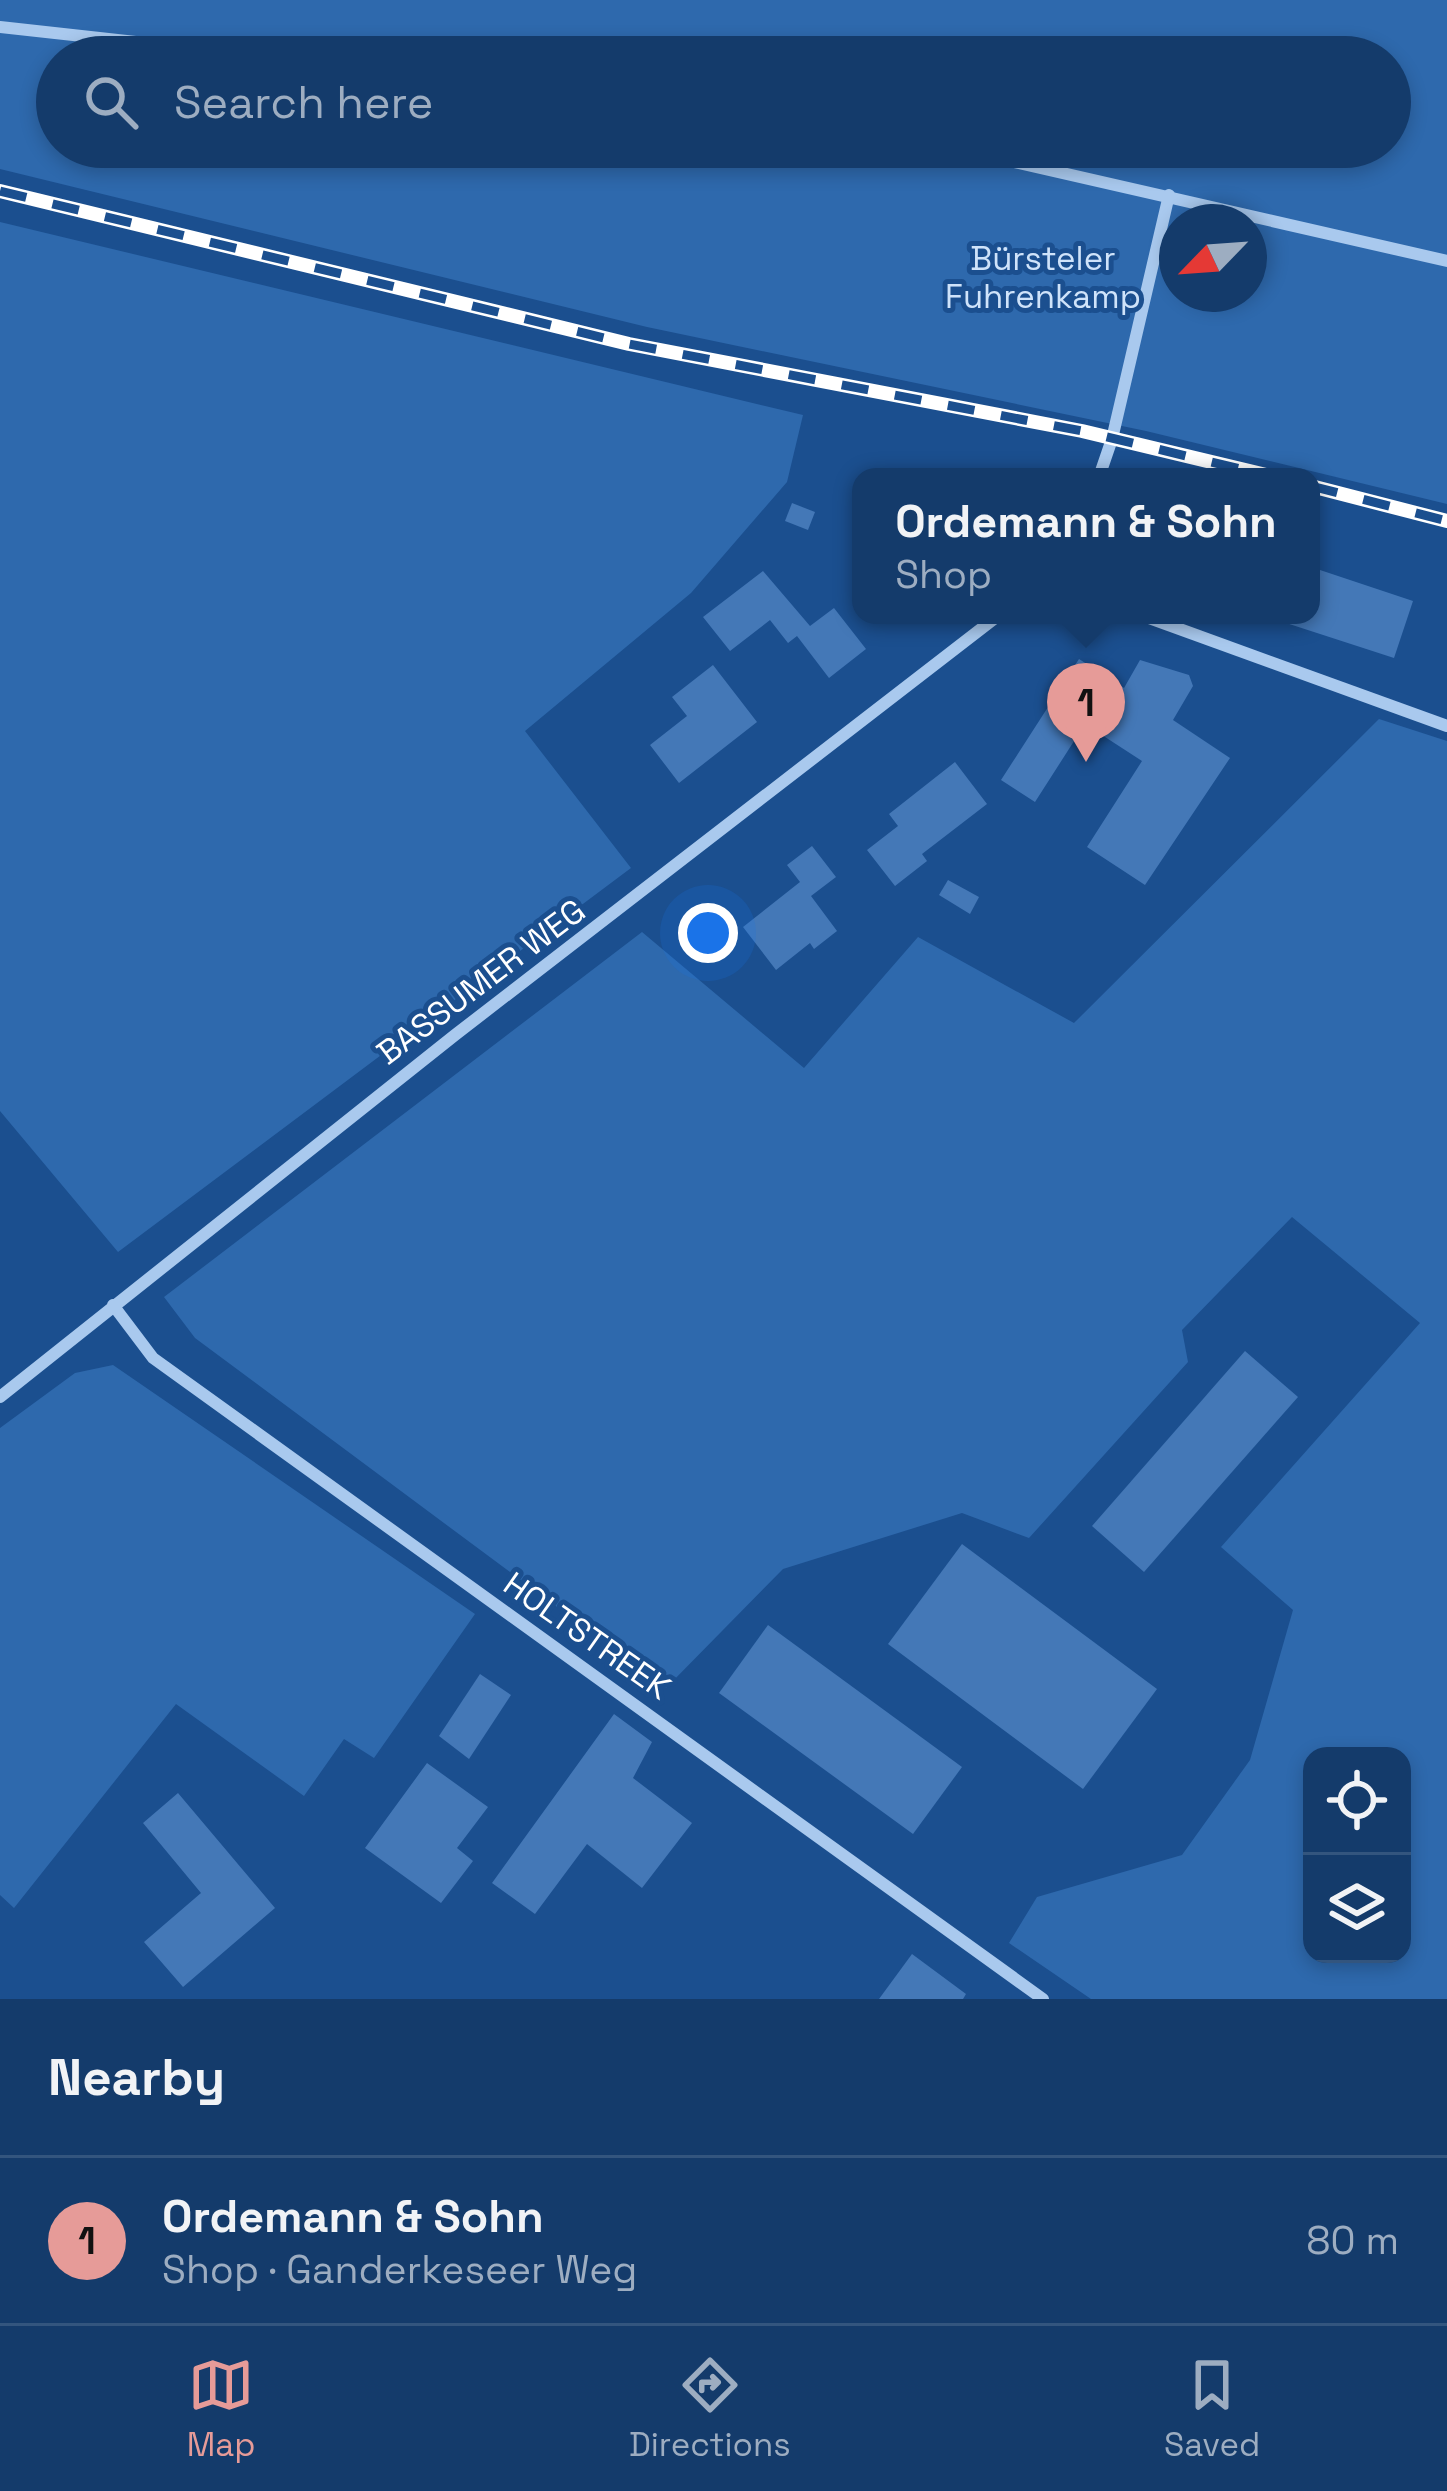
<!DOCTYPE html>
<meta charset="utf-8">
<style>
:root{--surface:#143b6b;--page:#214673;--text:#f1f3f6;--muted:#9dadc1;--line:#33557e;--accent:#e69b98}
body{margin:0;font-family:"Space Grotesk",sans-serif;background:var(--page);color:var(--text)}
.controls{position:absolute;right:36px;bottom:36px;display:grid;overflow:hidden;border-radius:24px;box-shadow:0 6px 18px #0003}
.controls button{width:108px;height:108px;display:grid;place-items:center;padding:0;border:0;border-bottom:3px solid var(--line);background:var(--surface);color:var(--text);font:60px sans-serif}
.compass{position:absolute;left:1159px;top:204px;width:108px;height:108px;border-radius:50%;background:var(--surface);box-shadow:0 6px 18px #0003;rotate:245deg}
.you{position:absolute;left:708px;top:933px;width:42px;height:42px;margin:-30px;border:9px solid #fff;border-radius:50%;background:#1a73e8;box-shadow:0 0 0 18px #1a73e833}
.badge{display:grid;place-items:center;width:78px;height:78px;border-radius:50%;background:var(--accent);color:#111;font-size:39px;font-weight:700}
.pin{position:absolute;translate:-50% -99px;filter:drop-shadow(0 3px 6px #0008)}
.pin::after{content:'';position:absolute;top:63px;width:42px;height:36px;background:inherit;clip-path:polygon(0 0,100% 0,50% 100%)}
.popup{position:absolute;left:852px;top:468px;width:468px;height:156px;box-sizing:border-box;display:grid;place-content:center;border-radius:24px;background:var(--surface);filter:drop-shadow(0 3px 9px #0005);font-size:39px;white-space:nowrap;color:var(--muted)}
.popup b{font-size:45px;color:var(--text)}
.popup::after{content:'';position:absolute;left:50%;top:100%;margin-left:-24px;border:24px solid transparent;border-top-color:var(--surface)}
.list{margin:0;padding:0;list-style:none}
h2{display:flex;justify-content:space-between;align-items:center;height:156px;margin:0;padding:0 48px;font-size:51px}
h2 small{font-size:39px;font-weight:400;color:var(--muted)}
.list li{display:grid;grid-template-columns:78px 1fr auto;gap:36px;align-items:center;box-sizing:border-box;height:168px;padding:0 48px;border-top:3px solid var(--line)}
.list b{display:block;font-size:45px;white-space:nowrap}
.list p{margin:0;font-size:39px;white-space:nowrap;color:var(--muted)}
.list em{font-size:39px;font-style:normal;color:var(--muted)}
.icon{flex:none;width:66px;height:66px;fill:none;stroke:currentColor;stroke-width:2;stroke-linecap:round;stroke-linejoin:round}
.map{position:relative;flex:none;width:1447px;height:1999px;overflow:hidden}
.search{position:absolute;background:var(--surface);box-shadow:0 6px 18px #0003;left:36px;right:36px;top:36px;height:132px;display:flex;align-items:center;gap:30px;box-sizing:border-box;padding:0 42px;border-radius:66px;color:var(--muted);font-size:45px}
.sheet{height:324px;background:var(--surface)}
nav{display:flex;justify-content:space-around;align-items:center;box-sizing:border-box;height:168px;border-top:3px solid var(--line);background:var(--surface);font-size:33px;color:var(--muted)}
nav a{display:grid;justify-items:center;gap:6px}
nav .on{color:var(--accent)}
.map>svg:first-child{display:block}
.green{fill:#2e69ad;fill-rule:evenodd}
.building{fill:#4478b7}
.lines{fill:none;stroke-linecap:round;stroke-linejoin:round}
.minor{stroke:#a9c9ee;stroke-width:12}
.rail-casing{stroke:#fff;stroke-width:14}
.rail{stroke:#1b4f8f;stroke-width:9;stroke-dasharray:27;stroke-linecap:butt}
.labels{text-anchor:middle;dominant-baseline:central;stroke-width:10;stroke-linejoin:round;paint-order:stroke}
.park-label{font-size:33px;fill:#cfe3fa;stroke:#1b4f8f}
.street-label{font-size:33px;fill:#fff;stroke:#1b4f8f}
</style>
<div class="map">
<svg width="1447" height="1999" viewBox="0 0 1447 1999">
<rect width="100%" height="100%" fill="#1b4f8f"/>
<g class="green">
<path d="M0 0H1447V504L1146 431 647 327 0 169ZM57 57H1390V147H57ZM1177 222H1249V294H1177Z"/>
<polygon points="0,222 803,415 787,482 691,593 525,731 631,868 118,1252 0,1111"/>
<path d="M1379 719 1447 741V1999H1091L1009 1943 1037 1897 1182 1855 1250 1760 1293 1610 1221 1547 1420 1323 1292 1217 1182 1330 1188 1362 1029 1538 962 1513 783 1569 666 1688 195 1338 164 1297 642 932 804 1068 918 937 1074 1023ZM1402 1756V1954H1312V1756Z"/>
<polygon points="113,1365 475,1614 374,1758 344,1739 304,1796 176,1704 14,1908 0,1895 0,1428 75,1373"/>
</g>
<g class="building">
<polygon points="792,503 815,512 808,530 785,521"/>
<polygon points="1311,567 1413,601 1394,658 1265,616 1311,615"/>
<polygon points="763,571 810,626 834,608 866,649 829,678 797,636 788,643 770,620 730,651 703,617"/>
<polygon points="1079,659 1124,688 1140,660 1189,675 1193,686 1173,720 1230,758 1145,885 1087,847 1142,761 1085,724 1035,802 1001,780"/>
<polygon points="713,665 757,722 679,783 650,745 687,716 672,697"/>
<polygon points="955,762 987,804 922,854 927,861 895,886 867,850 898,826 889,814"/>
<polygon points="812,846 836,877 811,896 837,931 814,949 810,943 776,970 743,927 800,882 787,865"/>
<polygon points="948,880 979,897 970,914 939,895"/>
<polygon points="1245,1351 1298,1397 1144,1572 1092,1526"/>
<polygon points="962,1544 1157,1689 1083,1789 888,1644"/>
<polygon points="768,1625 962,1767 913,1834 719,1693"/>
<polygon points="480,1674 511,1695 469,1759 439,1736"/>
<polygon points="614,1714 652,1742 633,1778 692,1823 642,1888 587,1844 535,1914 492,1883"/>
<polygon points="427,1763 488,1807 457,1848 473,1861 441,1903 365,1848"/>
<polygon points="178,1793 275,1908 183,1987 144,1942 201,1893 143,1823"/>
<polygon points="912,1954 966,1994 963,1999 879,1999"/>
</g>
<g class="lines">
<g class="minor">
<polyline points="0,27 272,57"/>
<polyline points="949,147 1447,261"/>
<polyline points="1099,477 1112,439 1169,195"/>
<polyline points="1141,615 1447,726"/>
<polyline points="113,1305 153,1358 1043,1999"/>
<polyline points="0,1397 455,1035 999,615"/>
</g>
<defs>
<g id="rail">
<polyline points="0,191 629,344 1082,431 1274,477"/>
<polyline points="1311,486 1447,521"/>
</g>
</defs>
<use href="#rail" class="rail-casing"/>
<use href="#rail" class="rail"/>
</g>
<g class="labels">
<g class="park-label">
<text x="1043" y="259">Bürsteler<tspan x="1043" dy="38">Fuhrenkamp</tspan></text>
</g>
<g class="street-label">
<text transform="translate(481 982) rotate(-37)">BASSUMER WEG</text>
<text transform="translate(587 1636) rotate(35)">HOLTSTREEK</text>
</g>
</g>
</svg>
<div class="controls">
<button><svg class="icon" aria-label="locate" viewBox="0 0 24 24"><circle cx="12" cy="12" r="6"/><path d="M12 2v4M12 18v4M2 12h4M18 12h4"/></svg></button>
<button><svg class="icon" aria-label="layers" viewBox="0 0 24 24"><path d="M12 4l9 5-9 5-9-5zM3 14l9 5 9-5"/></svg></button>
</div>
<svg class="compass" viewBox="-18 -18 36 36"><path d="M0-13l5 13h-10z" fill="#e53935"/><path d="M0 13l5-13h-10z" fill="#9dadc1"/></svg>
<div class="you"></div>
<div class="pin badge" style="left:1086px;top:762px">1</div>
<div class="popup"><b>Ordemann &amp; Sohn</b>Shop</div>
<div class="search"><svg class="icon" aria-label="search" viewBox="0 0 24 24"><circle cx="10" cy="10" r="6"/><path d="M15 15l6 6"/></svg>Search here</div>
</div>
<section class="sheet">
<h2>Nearby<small></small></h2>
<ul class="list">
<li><span class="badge">1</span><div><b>Ordemann &amp; Sohn</b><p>Shop · Ganderkeseer Weg</p></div><em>80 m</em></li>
</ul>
</section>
<nav>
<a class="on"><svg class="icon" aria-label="map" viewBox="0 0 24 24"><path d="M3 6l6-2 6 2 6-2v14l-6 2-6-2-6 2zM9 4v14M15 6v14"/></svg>Map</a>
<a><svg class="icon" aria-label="directions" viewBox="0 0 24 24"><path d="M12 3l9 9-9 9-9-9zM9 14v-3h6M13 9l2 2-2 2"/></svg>Directions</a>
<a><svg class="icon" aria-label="saved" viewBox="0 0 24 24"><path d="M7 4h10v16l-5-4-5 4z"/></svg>Saved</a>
</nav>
